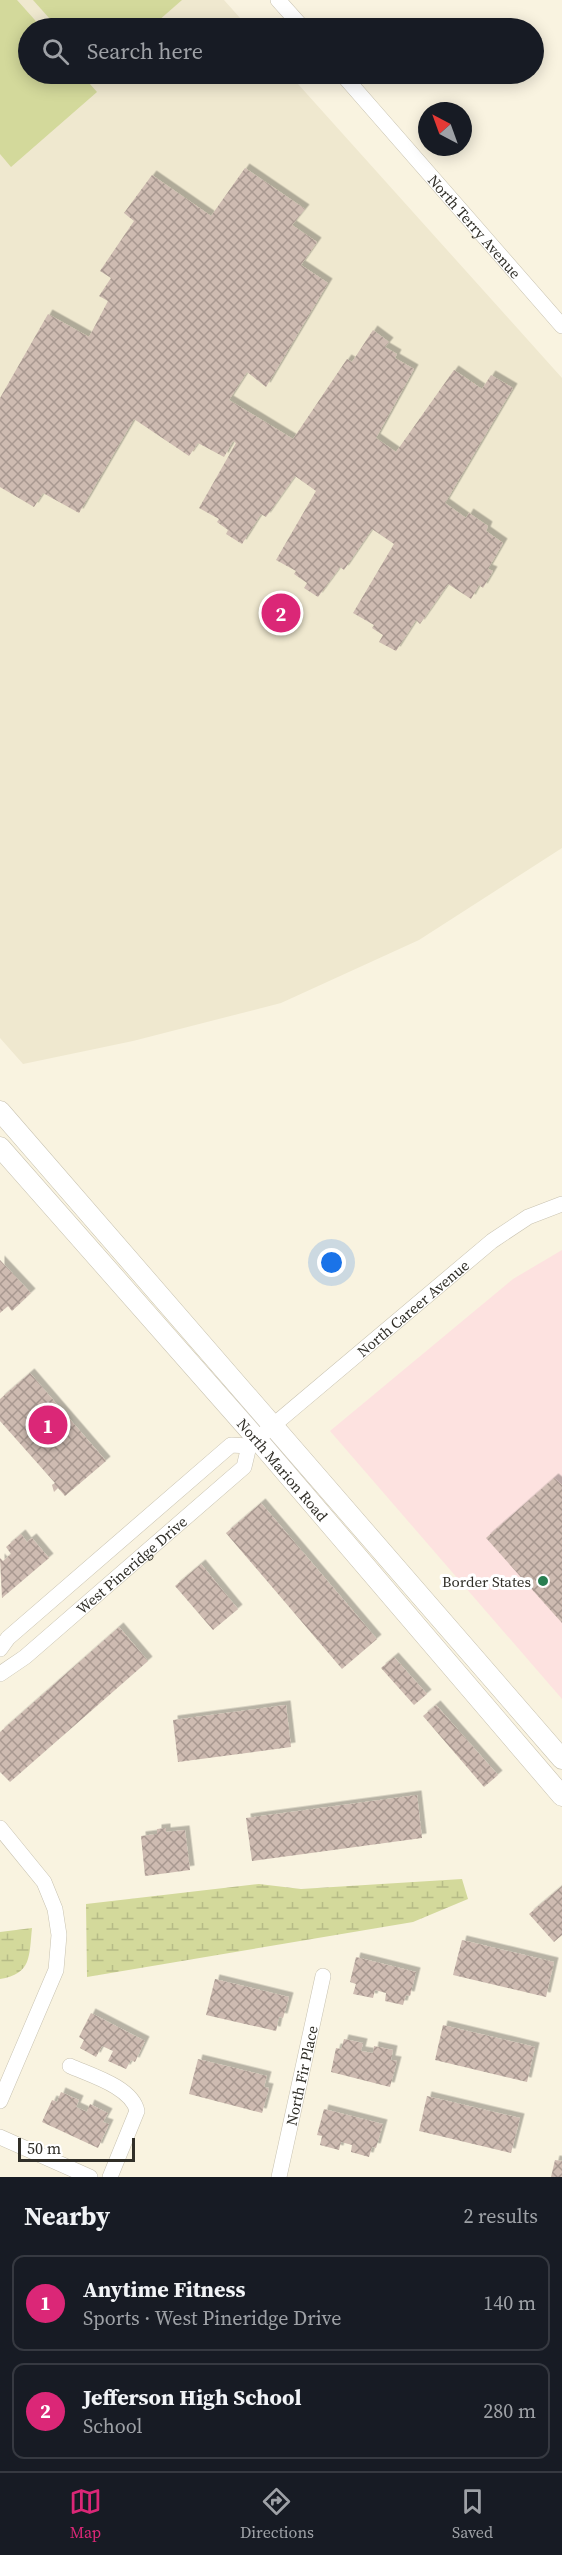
<!DOCTYPE html>
<meta charset="utf-8">
<style>
:root{--surface:#171b24;--page:#20242c;--text:#f1f3f6;--muted:#9ea1a6;--line:#363941;--accent:#db2777}
body{margin:0;font-family:"Source Serif 4",serif;background:var(--page);color:var(--text)}
.compass{position:absolute;left:418px;top:102px;width:54px;height:54px;border-radius:50%;background:var(--surface);box-shadow:0 3px 15px #0003;rotate:319deg}
.scale{position:absolute;left:18px;bottom:15px;width:117px;box-sizing:border-box;padding-left:6px;border:3px solid #312f28;border-top:0;font-size:16px;line-height:21px;white-space:nowrap;color:#312f28;-webkit-text-stroke:4px #fff;paint-order:stroke}
.you{position:absolute;left:332px;top:1263px;width:21px;height:21px;margin:-15px;border:4px solid #fff;border-radius:50%;background:#1a73e8;box-shadow:0 0 0 9px #1a73e833}
.badge{display:grid;place-items:center;width:39px;height:39px;border-radius:50%;background:var(--accent);color:#fff;font-size:20px;font-weight:700}
.pin{position:absolute;translate:-50% -50%;border:3px solid #fff;box-shadow:0 2px 6px #0006}
.list{margin:0;padding:0;list-style:none}
h2{display:flex;justify-content:space-between;align-items:center;height:78px;margin:0;padding:0 24px;font-size:26px}
h2 small{font-size:20px;font-weight:400;color:var(--muted)}
.list li{display:grid;grid-template-columns:39px 1fr auto;gap:18px;align-items:center;box-sizing:border-box;height:96px;margin:0 12px 12px;padding:0 12px;border:2px solid var(--line);border-radius:12px}
.list b{display:block;font-size:22px;white-space:nowrap}
.list p{margin:0;font-size:20px;white-space:nowrap;color:var(--muted)}
.list em{font-size:20px;font-style:normal;color:var(--muted)}
.icon{flex:none;width:33px;height:33px;fill:none;stroke:currentColor;stroke-width:2;stroke-linecap:round;stroke-linejoin:round}
.map{position:relative;flex:none;width:562px;height:2177px;overflow:hidden}
.search{position:absolute;background:var(--surface);box-shadow:0 3px 15px #0003;left:18px;right:18px;top:18px;height:66px;display:flex;align-items:center;gap:15px;box-sizing:border-box;padding:0 21px;border-radius:33px;color:var(--muted);font-size:22px}
.sheet{height:294px;background:var(--surface)}
nav{display:flex;justify-content:space-around;align-items:center;box-sizing:border-box;height:84px;border-top:2px solid var(--line);background:var(--surface);font-size:16px;color:var(--muted)}
nav a{display:grid;justify-items:center;gap:3px}
nav .on{color:var(--accent)}
.map>svg:first-child{display:block}
.commercial{fill:#fde2e0}
.built{fill:#efe8cf}
.wetland{fill:url(#wetland-marsh)}
.pitch{fill:#d3d99b}
.building{fill:url(#building-cross-hatch);filter:url(#shadow)}
.lines{fill:none;stroke-linecap:round;stroke-linejoin:round}
.minor-casing{stroke:#c8c2b0;stroke-width:16}
.major-casing{stroke:#c8c2b0;stroke-width:21}
.minor{stroke:#fff;stroke-width:15}
.major{stroke:#fff;stroke-width:20}
.poi-dot{fill:#287e51;stroke:#fff;stroke-width:2}
.labels{text-anchor:middle;dominant-baseline:central;stroke-width:6;stroke-linejoin:round;paint-order:stroke}
.street-label{font-size:15px;fill:#312f28;stroke:#fff}
.poi-label{font-size:15px;fill:#312f28;stroke:#fff;text-anchor:end}
</style>
<div class="map">
<svg width="562" height="2177" viewBox="0 0 562 2177">
<defs>
<pattern id="wetland-marsh" width="20" height="14" patternUnits="userSpaceOnUse" patternTransform="scale(1.5)"><rect width="20" height="14" fill="#d3d99b"/><path d="M1 5h8M5 5V1M11 12h8M15 12V8" fill="none" stroke="#b6bb86"/></pattern>
<pattern id="building-cross-hatch" width="8" height="8" patternUnits="userSpaceOnUse" patternTransform="scale(1.5)"><rect width="8" height="8" fill="#cebbb1"/><path d="M0 0l8 8M0 8l8-8" fill="none" stroke="#a89890"/></pattern>
<filter id="shadow"><feDropShadow dx="4.5" dy="-4.5" stdDeviation="0" flood-color="#0004"/></filter>
</defs>
<rect width="100%" height="100%" fill="#f9f3e0"/>
<polygon class="commercial" points="562,1250 562,1699 330,1431 513,1279"/>
<polygon class="built" points="0,0 224,0 249,28 28,28 28,74 289,74 562,378 562,848 419,940 281,1003 133,1041 23,1064 0,1038"/>
<g class="wetland">
<polygon points="462,1879 468,1899 413,1922 87,1977 86,1904 259,1884 301,1889"/>
<path d="M32 1928C29 1956 32 1974 0 1979V1932Z"/>
</g>
<g class="pitch">
<polygon points="0,0 17,0 42,28 28,28 28,74 81,74 97,92 11,167 0,154"/>
<polygon points="33,0 182,0 150,28 58,28"/>
</g>
<g class="building">
<polygon points="245,168 305,209 292,225 317,242 301,265 328,283 266,387 247,372 229,400 293,439 347,359 352,362 373,330 389,342 385,347 397,354 395,358 414,369 376,438 396,452 454,370 482,389 491,375 513,388 445,503 466,518 469,513 488,526 486,531 503,543 488,569 493,571 483,588 479,585 471,599 448,584 420,624 416,620 396,651 379,642 383,635 372,628 374,625 353,613 394,544 372,529 344,570 340,567 318,597 304,588 307,583 294,574 296,571 276,560 316,491 295,476 266,517 261,514 242,544 226,534 228,530 217,522 219,519 199,508 236,443 233,441 224,457 198,443 189,456 134,419 79,513 43,493 34,507 0,487 0,398 48,314 89,337 108,301 99,296 111,278 100,271 134,221 124,213 152,175 211,216"/>
<polygon points="0,1260 31,1293 12,1311 8,1306 0,1313"/>
<polygon points="30,1373 106,1461 65,1496 58,1488 54,1492 52,1485 55,1483 0,1421 0,1399"/>
<polygon points="554,1478 562,1485 562,1623 486,1538"/>
<polygon points="261,1503 377,1639 342,1669 226,1533"/>
<polygon points="21,1534 27,1542 32,1538 49,1558 2,1598 0,1558 3,1561 11,1554 6,1547"/>
<polygon points="201,1564 238,1609 213,1630 175,1586"/>
<polygon points="119,1627 148,1661 10,1782 0,1772 0,1732"/>
<polygon points="394,1657 427,1694 414,1705 381,1668"/>
<polygon points="286,1705 291,1747 178,1762 173,1720"/>
<polygon points="436,1705 498,1775 484,1787 423,1716"/>
<polygon points="417,1795 422,1838 252,1861 246,1818"/>
<polygon points="166,1828 166,1832 185,1830 190,1870 145,1876 141,1836 157,1834 157,1829"/>
<polygon points="562,1886 562,1935 554,1942 529,1914"/>
<polygon points="462,1940 554,1962 546,1997 453,1975"/>
<polygon points="356,1957 416,1972 410,1996 406,1995 403,2005 385,2001 386,1993 375,1990 373,1998 353,1994 356,1984 350,1982"/>
<polygon points="215,1979 289,1997 283,2018 279,2017 276,2031 206,2015"/>
<polygon points="91,2013 145,2041 135,2062 131,2060 126,2069 108,2061 113,2051 102,2046 96,2057 80,2048 84,2040 79,2037"/>
<polygon points="443,2025 535,2047 527,2082 435,2060"/>
<polygon points="344,2039 363,2043 361,2051 373,2053 374,2046 393,2050 391,2060 397,2061 390,2087 331,2072 336,2048 341,2049"/>
<polygon points="198,2059 267,2076 264,2087 269,2088 262,2113 189,2094"/>
<polygon points="61,2092 79,2100 76,2107 87,2112 90,2104 108,2113 103,2122 109,2124 98,2148 42,2122 52,2100 57,2102"/>
<polygon points="427,2096 520,2118 511,2153 419,2131"/>
<polygon points="324,2109 383,2124 376,2148 372,2147 369,2157 351,2152 352,2145 341,2142 339,2150 320,2145 322,2136 317,2135"/>
<polygon points="555,2160 562,2161 562,2177 551,2177"/>
</g>
<g class="lines">
<defs>
<g id="minor">
<polyline points="278,0 303,28"/>
<path id="s1" d="M342 74 562 326"/>
<polyline points="0,1649 8,1638 231,1445 249,1446"/>
<path id="s2" d="M0 1674 25 1657 244 1467 249 1446 257 1439 492 1241 528 1217 562 1204"/>
<polyline points="0,1828 44,1882 55,1909 59,1935 56,1970 0,2101"/>
<path d="M70 2066C90 2075 132 2087 137 2111L110 2177"/>
<polyline points="0,2137 90,2177"/>
<path id="s3" d="M279 2177 323 1976"/>
</g>
<g id="major">
<polyline points="0,1111 562,1759"/>
<path id="s4" d="M0 1147 257 1439 562 1796"/>
</g>
</defs>
<use href="#minor" class="minor-casing"/>
<use href="#major" class="major-casing"/>
<use href="#minor" class="minor"/>
<use href="#major" class="major"/>
</g>
<circle class="poi-dot" cx="543" cy="1581" r="6"/>
<g class="labels">
<g class="street-label">
<text stroke="none"><textPath href="#s1" startOffset="202">North Terry Avenue</textPath></text>
<text stroke="none"><textPath href="#s2" startOffset="556">North Career Avenue</textPath></text>
<text stroke="none"><textPath href="#s4" startOffset="429">North Marion Road</textPath></text>
<text stroke="none"><textPath href="#s2" startOffset="171">West Pineridge Drive</textPath></text>
<text stroke="none"><textPath href="#s3" startOffset="104">North Fir Place</textPath></text>
</g>
<g class="poi-label">
<text x="531" y="1581">Border States</text>
</g>
</g>
</svg>
<svg class="compass" viewBox="-18 -18 36 36"><path d="M0-13l5 13h-10z" fill="#e53935"/><path d="M0 13l5-13h-10z" fill="#9ea1a6"/></svg>
<div class="scale">50 m</div>
<div class="you"></div>
<div class="pin badge" style="left:48px;top:1425px">1</div>
<div class="pin badge" style="left:281px;top:613px">2</div>
<div class="search"><svg class="icon" aria-label="search" viewBox="0 0 24 24"><circle cx="10" cy="10" r="6"/><path d="M15 15l6 6"/></svg>Search here</div>
</div>
<section class="sheet">
<h2>Nearby<small>2 results</small></h2>
<ul class="list">
<li><span class="badge">1</span><div><b>Anytime Fitness</b><p>Sports · West Pineridge Drive</p></div><em>140 m</em></li>
<li><span class="badge">2</span><div><b>Jefferson High School</b><p>School</p></div><em>280 m</em></li>
</ul>
</section>
<nav>
<a class="on"><svg class="icon" aria-label="map" viewBox="0 0 24 24"><path d="M3 6l6-2 6 2 6-2v14l-6 2-6-2-6 2zM9 4v14M15 6v14"/></svg>Map</a>
<a><svg class="icon" aria-label="directions" viewBox="0 0 24 24"><path d="M12 3l9 9-9 9-9-9zM9 14v-3h6M13 9l2 2-2 2"/></svg>Directions</a>
<a><svg class="icon" aria-label="saved" viewBox="0 0 24 24"><path d="M7 4h10v16l-5-4-5 4z"/></svg>Saved</a>
</nav>
